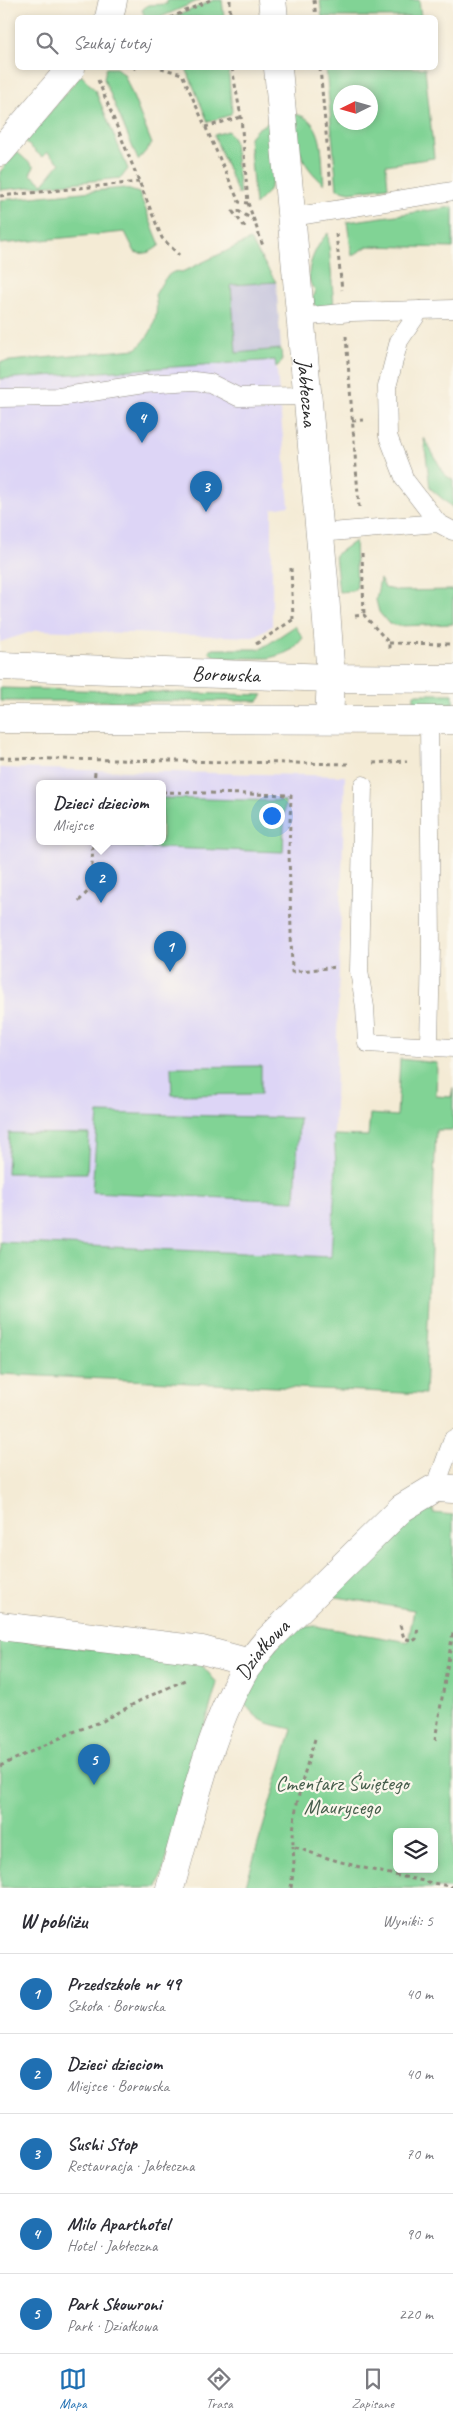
<!DOCTYPE html>
<html lang="pl">
<meta charset="utf-8">
<style>
:root{--surface:#fff;--page:#f2f2f3;--text:#2b2b33;--muted:#7c7c81;--line:#e1e1e2;--accent:#1f6fb2}
body{margin:0;font-family:Caveat,sans-serif;background:var(--page);color:var(--text)}
.controls{position:absolute;right:15px;bottom:15px;display:grid;overflow:hidden;border-radius:8px;box-shadow:0 2px 8px #0003}
.controls button{width:45px;height:45px;display:grid;place-items:center;padding:0;border:0;border-bottom:1px solid var(--line);background:var(--surface);color:var(--text);font:25px sans-serif}
.compass{position:absolute;left:333px;top:85px;width:45px;height:45px;border-radius:50%;background:var(--surface);box-shadow:0 2px 8px #0003;rotate:265deg}
.you{position:absolute;left:271px;top:815px;width:18px;height:18px;margin:-12px;border:4px solid #fff;border-radius:50%;background:#1a73e8;box-shadow:0 0 0 8px #1a73e833}
.badge{display:grid;place-items:center;width:32px;height:32px;border-radius:50%;background:var(--accent);color:#fff;font-size:16px;font-weight:700}
.pin{position:absolute;translate:-50% -41px;filter:drop-shadow(0 1px 2px #0008)}
.pin::after{content:'';position:absolute;top:26px;width:18px;height:15px;background:inherit;clip-path:polygon(0 0,100% 0,50% 100%)}
.popup{position:absolute;left:36px;top:780px;width:130px;height:65px;box-sizing:border-box;display:grid;place-content:center;border-radius:8px;background:var(--surface);filter:drop-shadow(0 1px 4px #0005);font-size:16px;white-space:nowrap;color:var(--muted)}
.popup b{font-size:19px;color:var(--text)}
.popup::after{content:'';position:absolute;left:50%;top:100%;margin-left:-10px;border:10px solid transparent;border-top-color:var(--surface)}
.list{margin:0;padding:0;list-style:none}
h2{display:flex;justify-content:space-between;align-items:center;height:65px;margin:0;padding:0 20px;font-size:21px}
h2 small{font-size:16px;font-weight:400;color:var(--muted)}
.list li{display:grid;grid-template-columns:32px 1fr auto;gap:15px;align-items:center;box-sizing:border-box;height:80px;padding:0 20px;border-top:1px solid var(--line)}
.list b{display:block;font-size:19px;white-space:nowrap}
.list p{margin:0;font-size:16px;white-space:nowrap;color:var(--muted)}
.list em{font-size:16px;font-style:normal;color:var(--muted)}
.icon{flex:none;width:28px;height:28px;fill:none;stroke:currentColor;stroke-width:2;stroke-linecap:round;stroke-linejoin:round}
.map{position:relative;flex:none;width:453px;height:1888px;overflow:hidden}
.search{position:absolute;background:var(--surface);box-shadow:0 2px 8px #0003;left:15px;right:15px;top:15px;height:55px;display:flex;align-items:center;gap:12px;box-sizing:border-box;padding:0 18px;border-radius:8px;color:var(--muted);font-size:19px}
.sheet{height:465px;background:var(--surface)}
nav{display:flex;justify-content:space-around;align-items:center;box-sizing:border-box;height:70px;border-top:1px solid var(--line);background:var(--surface);font-size:14px;color:var(--muted)}
nav a{display:grid;justify-items:center;gap:2px}
nav .on{color:var(--accent)}
.map>svg:first-child{display:block}
.built{fill:#ddd5f6;fill-rule:evenodd}
.industrial{fill:#c2c1dc}
.green{fill:#81d395;stroke:#567f60;fill-rule:evenodd}
.lines{fill:none;stroke-linecap:round;stroke-linejoin:round}
.service-casing{stroke:#908b80;stroke-width:19}
.minor-casing{stroke:#908b80;stroke-width:29}
.tertiary-casing{stroke:#908b80;stroke-width:29}
.path{stroke:#908b80;stroke-width:3;stroke-dasharray:4 4;stroke-linecap:butt}
.service{stroke:#fff;stroke-width:18}
.minor{stroke:#fff;stroke-width:28}
.tertiary{stroke:#fff;stroke-width:28}
.labels{text-anchor:middle;dominant-baseline:central;stroke-width:4.5;stroke-linejoin:round;paint-order:stroke}
.street-label{font-size:21px;fill:#2b2b2b;stroke:#fbf7ec}
.park-label{font-size:21px;fill:#455d4b;stroke:#fbf7ec}
</style>
<div class="map">
<svg width="453" height="1888" viewBox="0 0 453 1888">
<rect width="100%" height="100%" fill="#fbf7ec"/>
<filter id="ink" filterUnits="userSpaceOnUse"><feTurbulence type="fractalNoise" baseFrequency=".02" numOctaves="2"/><feDisplacementMap in="SourceGraphic" scale="10" xChannelSelector="R" yChannelSelector="G"/><feConvolveMatrix kernelMatrix="1 2 1 2 8 2 1 2 1" color-interpolation-filters="sRGB"/></filter>
<filter id="wash" filterUnits="userSpaceOnUse"><feTurbulence type="fractalNoise" baseFrequency=".0096" numOctaves="4" result="noise"/><feDisplacementMap in="SourceGraphic" scale="20" xChannelSelector="R" yChannelSelector="G"/><feGaussianBlur stdDeviation="1.12" result="paint"/><feColorMatrix in="noise" values="0 0 0 0 0 0 0 0 0 0 0 0 0 0 0 0 0 1.4 0 .05"/><feComposite in="paint" operator="in"/></filter>
<g filter="url(#wash)">
<rect width="100%" height="100%" fill="#f4ebd5"/>
<g class="built">
<polygon points="276,360 289,506 272,509 272,626 253,637 37,630 0,642 0,379"/>
<path d="M0 768 345 776 334 1135 336 1164 332 1257 0 1242ZM40 784H162V842H40Z"/>
</g>
<polygon class="industrial" points="276,282 281,349 236,353 231,285"/>
<g class="green">
<polygon points="167,0 200,0 161,17 145,17 142,10 148,5 167,4"/>
<polygon points="214,0 222,0 224,17 174,17"/>
<polygon points="320,0 419,0 421,17 322,17"/>
<polygon points="106,68 116,68 124,74 152,144 138,160 104,79"/>
<polygon points="186,68 228,68 232,111 230,115 208,122"/>
<path d="M326 68H425L434 158 386 165 388 187 350 192 337 189ZM340 92H370V122H340Z"/>
<polygon points="81,75 95,90 128,169 121,178 0,190 0,172 17,152 34,167 30,174 43,184 60,163 47,152 42,157 25,142"/>
<path d="M294 114C326 118 321 158 324 184 298 162 298 146 294 114Z"/>
<polygon points="269,122 274,178 268,192 255,205 249,138 257,129"/>
<polygon points="228,131 234,141 240,194 238,194 214,135"/>
<path d="M124 188 139 193 160 245C153 251 144 256 135 252L125 232 0 244V200Z"/>
<polygon points="453,207 453,248 368,246 352,256 347,222"/>
<path d="M328 233 334 307 318 308 313 304V296L315 294C315 288 313 289 311 285 304 269 317 244 328 233Z"/>
<path d="M250 240 276 282 231 285 236 353 281 349 282 362 276 367 275 360 0 379V362L136 349C152 336 160 316 155 295 161 285 168 268 182 272Z"/>
<polygon points="424,438 445,475 453,480 453,508 430,488"/>
<polygon points="355,541 357,587 352,591 339,592 335,555"/>
<polygon points="380,579 385,588 399,591 453,590 453,624 398,626 388,623 379,612 376,600"/>
<polygon points="295,626 303,638 293,649 283,654 269,658 217,658 209,652 210,649 261,649"/>
<polygon points="0,688 263,695 258,701 0,701"/>
<polygon points="414,694 453,694 453,705 414,704"/>
<polygon points="162,798 285,801 283,852 100,846 100,842 162,842"/>
<polygon points="400,1059 437,1063 436,1096 451,1097 453,1088 453,1130 436,1130 425,1394 0,1374 0,1242 331,1257 336,1164 334,1135 368,1136 370,1114 397,1116"/>
<polygon points="261,1066 261,1094 172,1095 171,1067"/>
<polygon points="98,1113 299,1118 295,1201 92,1192"/>
<polygon points="9,1133 89,1134 87,1173 7,1173"/>
<path d="M433 1505V1513L453 1515V1888H245L292 1729C267 1723 259 1724 243 1701 254 1680 276 1637 299 1628 304 1627 310 1627 315 1626L408 1642 414 1610 331 1596C363 1563 395 1531 433 1505ZM397 1832H434V1869H397Z"/>
<polygon points="0,1638 200,1663 217,1683 158,1888 0,1888"/>
</g>
</g>
<g filter="url(#ink)">
<g class="lines">
<defs>
<g id="service">
<polyline points="292,217 453,191"/>
<polyline points="420,310 453,309"/>
<polyline points="300,317 352,312 420,310 399,341 387,387 388,436 405,480 438,523"/>
<polyline points="0,398 59,397 144,384 194,381 210,383 238,397 307,396"/>
<polyline points="319,533 438,523 453,531"/>
<polyline points="363,785 359,971 365,1007 367,1043 453,1048"/>
<polyline points="429,1046 431,945 429,720"/>
<polyline points="435,1488 453,1439"/>
</g>
<g id="minor">
<polyline points="272,0 274,18"/>
<polyline points="109,18 113,0"/>
<path id="s1" d="M278 68 324 580 331 678 329 719"/>
<polyline points="0,152 71,68"/>
<polyline points="0,1626 202,1650 250,1663"/>
<path id="s2" d="M170 1888C191 1817 206 1740 242 1675 249 1662 258 1652 267 1641L402 1508 435 1488 453 1489"/>
</g>
<g id="tertiary">
<path id="s3" d="M0 666 331 678 453 679"/>
<polyline points="0,719 453,720"/>
</g>
</defs>
<use href="#service" class="service-casing"/>
<use href="#minor" class="minor-casing"/>
<use href="#tertiary" class="tertiary-casing"/>
<g class="path">
<polyline points="230,0 230,18"/>
<polyline points="314,0 316,18"/>
<polyline points="170,18 210,0"/>
<polyline points="134,68 136,69"/>
<polyline points="161,68 182,74 239,202 248,203"/>
<polyline points="232,68 241,117 248,203 263,246"/>
<polyline points="320,68 331,187"/>
<polyline points="98,80 162,238 179,255"/>
<polyline points="205,127 241,117"/>
<polyline points="0,196 139,182"/>
<polyline points="245,227 233,212 238,211 254,220"/>
<polyline points="336,234 342,290"/>
<polyline points="346,336 359,507"/>
<polyline points="352,421 364,420"/>
<polyline points="362,553 364,615"/>
<polyline points="291,568 293,619"/>
<polyline points="355,616 364,615 389,643 389,651"/>
<polyline points="389,643 453,644"/>
<polyline points="256,644 294,619"/>
<polyline points="0,758 349,764"/>
<polyline points="373,763 407,761"/>
<polyline points="94,784 95,772"/>
<polyline points="162,792 291,795 289,850 292,972 336,967"/>
<polyline points="79,901 91,888 93,842"/>
<polyline points="400,1625 404,1638 413,1641 416,1639 418,1628"/>
<path d="M315 1739C304 1775 292 1809 293 1846 344 1866 399 1876 453 1887"/>
<polyline points="435,1740 453,1632"/>
<polyline points="0,1766 73,1732 103,1721 141,1700 187,1679"/>
<polyline points="291,1888 294,1864 293,1846"/>
</g>
<use href="#service" class="service"/>
<use href="#minor" class="minor"/>
<use href="#tertiary" class="tertiary"/>
</g>
</g>
<g class="labels">
<g class="street-label">
<text stroke="none"><textPath href="#s1" startOffset="326">Jabłeczna</textPath></text>
<text stroke="none"><textPath href="#s3" startOffset="226">Borowska</textPath></text>
<text stroke="none"><textPath href="#s2" startOffset="258">Działkowa</textPath></text>
</g>
<g class="park-label">
<text x="342" y="1783">Cmentarz Świętego<tspan x="342" dy="24">Maurycego</tspan></text>
</g>
</g>
</svg>
<div class="controls">
<button><svg class="icon" aria-label="layers" viewBox="0 0 24 24"><path d="M12 4l9 5-9 5-9-5zM3 14l9 5 9-5"/></svg></button>
</div>
<svg class="compass" viewBox="-18 -18 36 36"><path d="M0-13l5 13h-10z" fill="#e53935"/><path d="M0 13l5-13h-10z" fill="#7c7c81"/></svg>
<div class="you"></div>
<div class="pin badge" style="left:170px;top:972px">1</div>
<div class="pin badge" style="left:101px;top:903px">2</div>
<div class="popup"><b>Dzieci dzieciom</b>Miejsce</div>
<div class="pin badge" style="left:206px;top:512px">3</div>
<div class="pin badge" style="left:142px;top:443px">4</div>
<div class="pin badge" style="left:94px;top:1785px">5</div>
<div class="search"><svg class="icon" aria-label="search" viewBox="0 0 24 24"><circle cx="10" cy="10" r="6"/><path d="M15 15l6 6"/></svg>Szukaj tutaj</div>
</div>
<section class="sheet">
<h2>W pobliżu<small>Wyniki: 5</small></h2>
<ul class="list">
<li><span class="badge">1</span><div><b>Przedszkole nr 49</b><p>Szkoła · Borowska</p></div><em>40 m</em></li>
<li><span class="badge">2</span><div><b>Dzieci dzieciom</b><p>Miejsce · Borowska</p></div><em>40 m</em></li>
<li><span class="badge">3</span><div><b>Sushi Stop</b><p>Restauracja · Jabłeczna</p></div><em>70 m</em></li>
<li><span class="badge">4</span><div><b>Milo Aparthotel</b><p>Hotel · Jabłeczna</p></div><em>90 m</em></li>
<li><span class="badge">5</span><div><b>Park Skowroni</b><p>Park · Działkowa</p></div><em>220 m</em></li>
</ul>
</section>
<nav>
<a class="on"><svg class="icon" aria-label="map" viewBox="0 0 24 24"><path d="M3 6l6-2 6 2 6-2v14l-6 2-6-2-6 2zM9 4v14M15 6v14"/></svg>Mapa</a>
<a><svg class="icon" aria-label="directions" viewBox="0 0 24 24"><path d="M12 3l9 9-9 9-9-9zM9 14v-3h6M13 9l2 2-2 2"/></svg>Trasa</a>
<a><svg class="icon" aria-label="saved" viewBox="0 0 24 24"><path d="M7 4h10v16l-5-4-5 4z"/></svg>Zapisane</a>
</nav>
